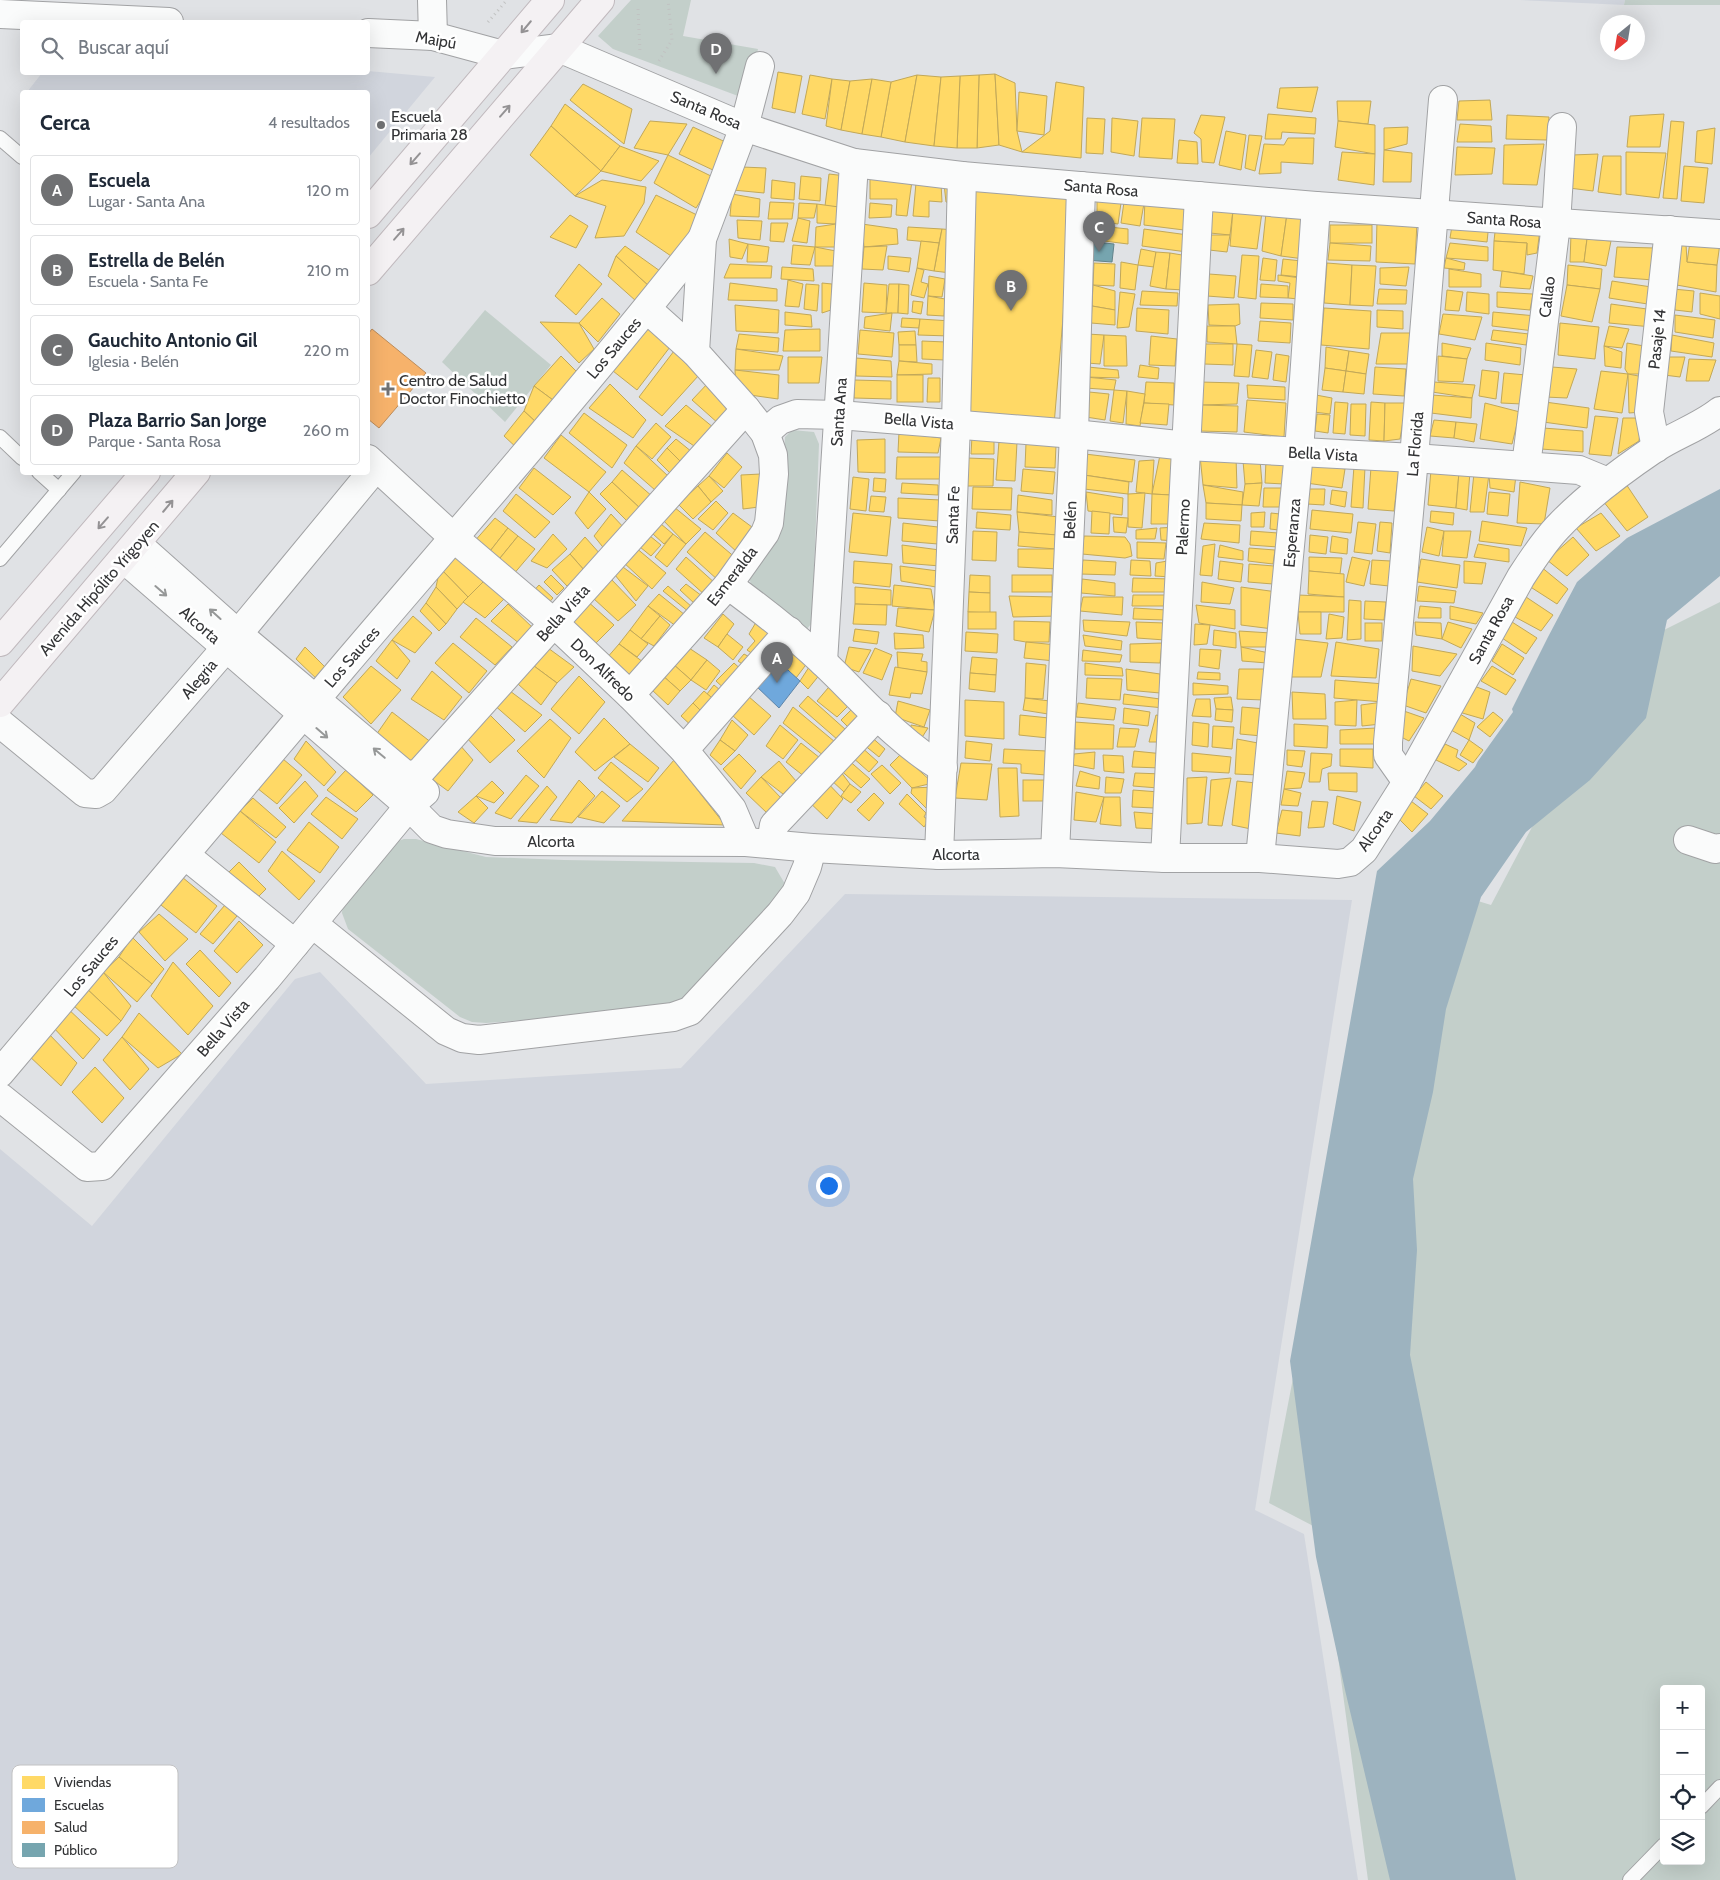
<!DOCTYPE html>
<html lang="es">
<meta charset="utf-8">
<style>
:root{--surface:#fff;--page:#f2f2f3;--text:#1f2937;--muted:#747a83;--line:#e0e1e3;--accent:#707173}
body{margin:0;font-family:Cabin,sans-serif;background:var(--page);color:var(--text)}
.controls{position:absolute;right:15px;bottom:15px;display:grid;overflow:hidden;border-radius:5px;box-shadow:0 5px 20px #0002}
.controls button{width:45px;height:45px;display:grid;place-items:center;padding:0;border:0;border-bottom:1px solid var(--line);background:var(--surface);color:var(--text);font:25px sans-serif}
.compass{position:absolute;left:1600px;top:15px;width:45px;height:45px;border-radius:50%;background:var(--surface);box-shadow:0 5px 20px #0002;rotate:210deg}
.you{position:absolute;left:828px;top:1185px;width:18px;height:18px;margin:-12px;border:4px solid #fff;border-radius:50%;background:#1a73e8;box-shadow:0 0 0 8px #1a73e833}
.badge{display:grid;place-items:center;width:32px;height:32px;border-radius:50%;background:var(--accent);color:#fff;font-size:16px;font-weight:700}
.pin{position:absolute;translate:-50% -41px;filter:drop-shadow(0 1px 2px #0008)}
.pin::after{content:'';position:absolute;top:26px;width:18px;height:15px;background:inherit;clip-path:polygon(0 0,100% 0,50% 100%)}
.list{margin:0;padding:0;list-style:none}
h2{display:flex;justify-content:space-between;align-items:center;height:65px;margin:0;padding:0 20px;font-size:21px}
h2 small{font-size:16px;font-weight:400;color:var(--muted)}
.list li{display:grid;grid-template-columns:32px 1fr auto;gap:15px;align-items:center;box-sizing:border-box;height:70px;margin:0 10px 10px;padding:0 10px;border:1px solid var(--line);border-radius:5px}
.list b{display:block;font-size:19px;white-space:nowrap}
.list p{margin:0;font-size:16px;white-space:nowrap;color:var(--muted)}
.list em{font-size:16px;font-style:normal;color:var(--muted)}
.icon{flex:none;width:28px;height:28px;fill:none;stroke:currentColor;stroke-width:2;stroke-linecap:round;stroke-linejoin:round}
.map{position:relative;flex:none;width:1720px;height:1880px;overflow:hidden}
.search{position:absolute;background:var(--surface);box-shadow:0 5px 20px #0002;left:20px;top:20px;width:350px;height:55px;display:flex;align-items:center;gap:12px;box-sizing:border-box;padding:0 18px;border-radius:5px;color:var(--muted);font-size:19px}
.panel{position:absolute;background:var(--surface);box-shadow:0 5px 20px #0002;left:20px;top:90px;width:350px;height:385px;border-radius:5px}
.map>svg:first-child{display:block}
.built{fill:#d1d5dd}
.green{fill:#c3cfca;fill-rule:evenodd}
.water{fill:#9db3bf}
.homes{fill:#ffd966;stroke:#c2a858}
.schools{fill:#6fa8dc;stroke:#5d85aa}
.health{fill:#f6b26b;stroke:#bc8c5b}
.public{fill:#76a5af;stroke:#62838b}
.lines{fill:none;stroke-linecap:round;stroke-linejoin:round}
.service-casing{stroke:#a1a2a4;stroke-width:16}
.minor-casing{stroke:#a1a2a4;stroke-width:30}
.primary-casing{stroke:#c0b9bd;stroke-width:30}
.path{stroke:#c1c2c2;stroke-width:3;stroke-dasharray:1 4;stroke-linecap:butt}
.service{stroke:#fafbfb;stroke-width:14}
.minor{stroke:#fafbfb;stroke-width:28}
.primary{stroke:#f4f1f3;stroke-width:28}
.oneway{stroke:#949294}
.oneway2{stroke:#969898}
.poi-dot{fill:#707173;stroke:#fff;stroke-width:2}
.labels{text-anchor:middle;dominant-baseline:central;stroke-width:5;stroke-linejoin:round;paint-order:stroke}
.street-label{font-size:16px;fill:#333436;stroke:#fff}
.poi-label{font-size:16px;fill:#333436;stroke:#fff;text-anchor:start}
.key{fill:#fff;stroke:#c2c2c3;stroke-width:1}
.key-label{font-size:14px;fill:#333436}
</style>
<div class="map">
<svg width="1720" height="1880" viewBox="0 0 1720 1880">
<rect width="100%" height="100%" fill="#e0e2e5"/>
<g class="built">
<polygon points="1520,0 1625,0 1624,5"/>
<polygon points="368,71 435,77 368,158 368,92 27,92 42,73 368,72"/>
<polygon points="845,894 1352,900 1255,1510 1304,1534 1358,1880 0,1880 0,1149 92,1226 295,979 320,972 426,1084 681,1068"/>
</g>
<g class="green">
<polygon points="631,0 691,0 683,36 758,49 746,99 613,49 598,36"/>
<polygon points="1625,0 1720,0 1720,5 1624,5"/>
<polygon points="485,310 551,365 505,422 442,362"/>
<polygon points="792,430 814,432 819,444 812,623 806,630 751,586 749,575 777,541 780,531 785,437"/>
<path d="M1720 602V1880H1368L1321 1530 1269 1503 1390 874 1491 905 1550 793 1644 640ZM1664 1689H1701V1861H1664Z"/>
<polygon points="404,839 416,839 486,857 564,860 754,863 775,867 785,884 781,895 684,1003 660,1010 486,1023 472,1022 460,1017 348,929 342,913 343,903 392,843"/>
</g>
<polygon class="water" points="1720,489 1720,576 1667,620 1646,718 1590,780 1526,832 1481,897 1446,1009 1433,1092 1413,1179 1417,1250 1410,1355 1516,1880 1390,1880 1345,1690 1316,1557 1290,1361 1377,871 1430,821 1475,767 1478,761 1513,712 1512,709 1548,637 1577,582 1627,538"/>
<g class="homes">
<polygon points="778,72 802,76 795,113 772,108"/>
<polygon points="995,74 999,145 977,148 979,75"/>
<polygon points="995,74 1015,83 1017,131 1022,152 999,145"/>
<polygon points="810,75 832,79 825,119 802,114"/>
<polygon points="917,75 905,142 881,137 891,82"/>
<polygon points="917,75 941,77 934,146 905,142"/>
<polygon points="979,75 977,148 957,148 960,76"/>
<polygon points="960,76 957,148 934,146 941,77"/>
<polygon points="832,79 850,81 841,130 826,126"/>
<polygon points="872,79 862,134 841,130 850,81"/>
<polygon points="872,79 891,82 881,137 862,134"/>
<polygon points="1056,82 1084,87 1081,158 1022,152 1050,131"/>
<polygon points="583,84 632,109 624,144 570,100"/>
<polygon points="1318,87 1312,112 1277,108 1280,88"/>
<polygon points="1019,92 1047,96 1044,135 1017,131"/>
<polygon points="1490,100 1492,120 1457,120 1459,101"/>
<polygon points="1337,101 1371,101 1368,124 1338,121"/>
<polygon points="565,104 620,146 601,171 551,126"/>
<polygon points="1268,114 1316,118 1315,134 1282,132 1281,139 1265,139"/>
<polygon points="1664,114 1660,147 1627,147 1630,116"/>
<polygon points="1201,115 1225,117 1214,163 1202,162 1201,139 1194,133"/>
<polygon points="1507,115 1549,117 1547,140 1506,139"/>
<polygon points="1087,118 1105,119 1103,154 1086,153"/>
<polygon points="1112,118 1138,121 1134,156 1111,152"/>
<polygon points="1142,118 1175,119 1172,159 1139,157"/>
<polygon points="650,121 687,124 668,155 634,148"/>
<polygon points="1338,121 1375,125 1375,154 1335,147"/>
<polygon points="1671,121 1684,122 1677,199 1663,198"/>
<polygon points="1460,124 1491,126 1492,142 1457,142"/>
<polygon points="551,126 601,171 575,196 530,155"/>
<polygon points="693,127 732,145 715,171 679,154"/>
<polygon points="1408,127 1407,144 1384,150 1384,128"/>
<polygon points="1715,128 1712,164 1695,162 1697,131"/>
<polygon points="1226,131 1246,135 1241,170 1219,165"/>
<polygon points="1249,135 1262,136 1255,171 1245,168"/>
<polygon points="1288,138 1314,138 1313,164 1281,162 1281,173 1259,174 1264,144 1284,145"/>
<polygon points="1179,140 1197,142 1198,164 1177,163"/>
<polygon points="1544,144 1537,185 1503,184 1504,145"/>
<polygon points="620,146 659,161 641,181 601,171"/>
<polygon points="1457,147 1495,148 1492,174 1455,175"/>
<polygon points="1384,150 1412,153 1411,182 1383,182"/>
<polygon points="1342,152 1375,154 1374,185 1338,180"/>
<polygon points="1626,152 1666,153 1659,198 1626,194"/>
<polygon points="1598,154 1593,191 1569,188 1572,155"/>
<polygon points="668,155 715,178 696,208 654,183"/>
<polygon points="1603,156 1621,156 1621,195 1598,192"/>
<polygon points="1684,166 1708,168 1704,203 1681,201"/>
<polygon points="742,167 766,168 764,193 733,190"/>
<polygon points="829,174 846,176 839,207 825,206"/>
<polygon points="801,176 821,178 820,201 799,199"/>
<polygon points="870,177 912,181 907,216 896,215 897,199 870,199"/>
<polygon points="602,180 646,187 644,203 624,236 595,238 606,206 575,196"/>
<polygon points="772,180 795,183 794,200 771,198"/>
<polygon points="916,183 941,183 942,202 929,201 929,217 913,216"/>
<polygon points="944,184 955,185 954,204 946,202"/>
<polygon points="975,190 1073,199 1054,425 959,419"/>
<polygon points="732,194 760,199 759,217 730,216"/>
<polygon points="656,195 697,215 693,236 671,256 636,232"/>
<polygon points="1125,195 1145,198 1140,226 1121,223"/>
<polygon points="1122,196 1118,224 1097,221 1097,197"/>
<polygon points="1145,198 1189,202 1184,230 1144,225"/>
<polygon points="770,202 794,203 792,219 768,219"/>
<polygon points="799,203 817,204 814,218 798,218"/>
<polygon points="870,203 892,205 891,217 869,218"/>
<polygon points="817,204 839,207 836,224 817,223"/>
<polygon points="1212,208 1233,210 1230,235 1210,233"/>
<polygon points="1233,210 1262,212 1257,249 1230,246"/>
<polygon points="1266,213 1287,214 1281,256 1262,251"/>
<polygon points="1287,214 1311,217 1304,259 1281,256"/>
<polygon points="570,215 588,226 576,248 550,237"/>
<polygon points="798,218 810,221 807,243 792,241"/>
<polygon points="737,220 762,221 760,240 738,238"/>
<polygon points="1377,220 1417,221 1415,264 1376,262"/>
<polygon points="1453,220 1489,223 1487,242 1450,238"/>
<polygon points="771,223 788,223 784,242 770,241"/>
<polygon points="1496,223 1540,229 1537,253 1527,255 1527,243 1494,241"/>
<polygon points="836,224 836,247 815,247 816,227"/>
<polygon points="862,224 897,229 898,244 864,247"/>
<rect x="1330" y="225" width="42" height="18"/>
<polygon points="1100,226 1128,229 1128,244 1096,240"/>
<polygon points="908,227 942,229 939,243 907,240"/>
<polygon points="942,229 955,230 951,273 934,271"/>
<polygon points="1144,229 1188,235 1187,252 1142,246"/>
<polygon points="1571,234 1587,239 1584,262 1570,262"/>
<polygon points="1210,235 1230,235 1227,252 1209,250"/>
<polygon points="729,239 748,244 742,259 730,257"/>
<polygon points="1587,239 1611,241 1606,266 1584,262"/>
<polygon points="921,241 939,243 934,271 917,268"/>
<polygon points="1494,241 1527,243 1524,274 1493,270"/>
<polygon points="1674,242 1686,244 1687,262 1717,265 1716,292 1671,284"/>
<polygon points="1690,242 1720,243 1717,265 1687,262"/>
<polygon points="1330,243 1371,246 1370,261 1328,260"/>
<polygon points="1450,243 1488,247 1488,261 1446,258"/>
<polygon points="748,244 769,247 767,262 747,262"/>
<polygon points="793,245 815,247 810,265 791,264"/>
<polygon points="625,246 660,271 651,288 616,256"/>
<polygon points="887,246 883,270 862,269 864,247"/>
<polygon points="815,247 836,251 835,266 815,266"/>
<polygon points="1617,247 1655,248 1653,280 1614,277"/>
<polygon points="1141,249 1156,252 1154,267 1138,265"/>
<polygon points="1156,252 1170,253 1166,289 1150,286"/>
<polygon points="1170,253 1188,256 1184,290 1166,289"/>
<polygon points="1242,255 1259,256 1256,299 1238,297"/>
<polygon points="616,256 651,288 636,301 608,276"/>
<polygon points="888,256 911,258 909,272 888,269"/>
<polygon points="1263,258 1277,260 1275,281 1260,280"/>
<polygon points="1446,258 1465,263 1464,270 1444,268"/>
<polygon points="1283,259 1302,261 1300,277 1281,275"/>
<polygon points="1121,262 1138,265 1135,290 1120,288"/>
<polygon points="1094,263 1115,264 1114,286 1093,285"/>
<polygon points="1327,263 1352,265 1350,305 1324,303"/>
<polygon points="579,264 602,284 576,315 555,296"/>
<polygon points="730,264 772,266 771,278 724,278"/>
<polygon points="1352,265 1376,266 1373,306 1350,305"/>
<polygon points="1568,265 1602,269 1600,289 1567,285"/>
<polygon points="782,267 813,269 814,281 781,279"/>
<polygon points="1409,267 1406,286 1380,284 1380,268"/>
<polygon points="917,268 924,270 921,282 928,284 924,298 911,295"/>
<polygon points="1449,269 1481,274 1481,287 1449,287"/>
<polygon points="1502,271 1533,276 1530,289 1500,287"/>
<polygon points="1209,274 1236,276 1234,298 1207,296"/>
<polygon points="1278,275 1301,278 1298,299 1288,298 1290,283 1278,281"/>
<polygon points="929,276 945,279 942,297 928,296"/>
<polygon points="788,280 803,284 799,307 785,306"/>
<polygon points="1612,281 1658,288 1654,305 1609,298"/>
<polygon points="730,283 777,289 777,301 728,300"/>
<polygon points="822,283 832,284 831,310 822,313"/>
<polygon points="864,283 887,285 886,313 862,312"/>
<polygon points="806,284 819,285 817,311 804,309"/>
<polygon points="889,284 899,284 898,313 886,313"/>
<polygon points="899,284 909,285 908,314 898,313"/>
<polygon points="1261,284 1288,286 1288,298 1260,297"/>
<polygon points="1093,285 1115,291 1115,310 1092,306"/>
<polygon points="1567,285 1600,289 1592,322 1561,316"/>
<polygon points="1379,289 1407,290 1406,304 1377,304"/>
<polygon points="1673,289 1694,291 1692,312 1675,310"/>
<polygon points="1447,290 1463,292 1459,311 1445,310"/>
<polygon points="1142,291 1178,293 1177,306 1140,305"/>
<polygon points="1120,292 1135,294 1129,327 1117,328"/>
<polygon points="1467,292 1489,294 1489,314 1466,311"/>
<polygon points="1497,292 1533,294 1530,310 1497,307"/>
<polygon points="1700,293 1720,296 1720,319 1700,314"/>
<polygon points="928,296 945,299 944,316 927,315"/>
<polygon points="602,298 620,314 598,342 579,323"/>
<polygon points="913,301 923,302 921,314 912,312"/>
<polygon points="1261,303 1293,304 1293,320 1260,318"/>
<polygon points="1239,304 1240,324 1235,326 1209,325 1208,305"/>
<polygon points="1611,304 1654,310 1652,327 1609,323"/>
<polygon points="735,305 779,310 778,333 736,331"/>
<polygon points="1092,306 1115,310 1115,325 1091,323"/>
<polygon points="1137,308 1169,310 1168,334 1136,331"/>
<polygon points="1324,308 1371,311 1369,349 1321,345"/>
<polygon points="1377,310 1403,311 1403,329 1377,327"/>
<polygon points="785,312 811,315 812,327 785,325"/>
<polygon points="1493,312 1536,316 1534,331 1492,326"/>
<polygon points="892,313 890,331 864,328 865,317"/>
<polygon points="1443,314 1482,317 1475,340 1439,334"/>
<polygon points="1675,315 1715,320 1713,338 1675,332"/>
<polygon points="902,318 920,319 919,328 901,327"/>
<polygon points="920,319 951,321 950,336 918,335"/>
<polygon points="1260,321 1291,323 1290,343 1258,341"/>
<polygon points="540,322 579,323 594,349 579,363"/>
<polygon points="1560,323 1599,327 1595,359 1558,355"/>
<polygon points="648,326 670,347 637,390 613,371"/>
<polygon points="1207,326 1235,326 1237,344 1207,342"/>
<polygon points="1609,326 1629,329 1622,348 1604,346"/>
<polygon points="820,329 820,351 783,351 785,330"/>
<polygon points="860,330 894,333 892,357 858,354"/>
<polygon points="1493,330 1529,334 1526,345 1491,340"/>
<polygon points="915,331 916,345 899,345 898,332"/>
<polygon points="1381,333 1415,333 1412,364 1376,364"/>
<polygon points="739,334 779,338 778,352 736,349"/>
<polygon points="1087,334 1104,335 1100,364 1087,363"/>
<polygon points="1104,335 1126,336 1127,366 1104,366"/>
<polygon points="1672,335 1714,343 1712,357 1671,351"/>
<polygon points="1151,336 1177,339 1175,366 1149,365"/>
<polygon points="922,341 946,342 945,360 922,359"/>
<polygon points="1442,343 1471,348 1467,359 1442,356"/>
<polygon points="1486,343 1521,348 1520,365 1485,360"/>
<polygon points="1627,343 1650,347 1650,374 1628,374 1625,369"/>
<polygon points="1204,344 1233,344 1233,365 1204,364"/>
<polygon points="1237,344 1252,345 1249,377 1234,376"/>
<polygon points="899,345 916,345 917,362 899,361"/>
<polygon points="1604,346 1622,352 1621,368 1605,366"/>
<polygon points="1326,347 1349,351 1346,371 1325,368"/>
<polygon points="736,349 783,356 779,370 735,370"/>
<polygon points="1256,350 1272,352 1268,379 1252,377"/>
<polygon points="674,351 699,375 662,416 639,397"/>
<polygon points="1349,351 1369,354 1366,374 1346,371"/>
<polygon points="1276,354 1289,356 1286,382 1273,380"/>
<polygon points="561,356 578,373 557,403 534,386"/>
<polygon points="1438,356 1467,359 1463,382 1438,381"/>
<polygon points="788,357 822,357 819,383 788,383"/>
<polygon points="1668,357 1685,357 1680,377 1664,375"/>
<polygon points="856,358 891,361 892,377 856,376"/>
<polygon points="1689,359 1716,360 1709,381 1686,381"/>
<polygon points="899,361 932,364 932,374 897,375"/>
<polygon points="1140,365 1159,368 1158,379 1138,377"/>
<polygon points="1088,367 1118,370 1119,378 1086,377"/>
<polygon points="1375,367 1406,369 1404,396 1373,394"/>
<polygon points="1552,367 1577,369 1567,398 1545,397"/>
<polygon points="1325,368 1346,371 1343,392 1322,390"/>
<polygon points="735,370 779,375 778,399 736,393"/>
<polygon points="1482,370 1499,372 1496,399 1479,396"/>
<polygon points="1346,371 1366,374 1364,394 1343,392"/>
<polygon points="1601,371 1628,374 1622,413 1594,409"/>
<polygon points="1504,373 1526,375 1522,404 1501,403"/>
<polygon points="1628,374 1649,378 1642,412 1629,413"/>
<rect x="897" y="375" width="26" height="27"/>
<polygon points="1086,377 1116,380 1114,390 1085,388"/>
<polygon points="928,378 940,378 940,402 927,402"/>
<polygon points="854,380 891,381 891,399 854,398"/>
<polygon points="709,382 731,411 719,424 692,400"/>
<polygon points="1146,382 1174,383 1174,405 1144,403"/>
<polygon points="1200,382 1239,383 1237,404 1200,405"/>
<polygon points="1434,382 1475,385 1472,398 1432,392"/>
<polygon points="610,384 646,420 633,438 589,408"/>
<polygon points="1247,385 1285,387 1285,400 1248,398"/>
<polygon points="534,386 557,403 538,424 524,411"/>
<polygon points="1114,390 1127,391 1123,423 1110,421"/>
<polygon points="1127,391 1145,394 1140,426 1126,424"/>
<polygon points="1089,392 1109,394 1105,420 1086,417"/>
<polygon points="1316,395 1332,398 1330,414 1314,412"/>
<polygon points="1432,395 1472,398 1471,418 1431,413"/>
<polygon points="1247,400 1286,403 1284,437 1244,432"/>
<polygon points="1335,402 1348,403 1345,434 1333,433"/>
<polygon points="1371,402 1385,403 1384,441 1369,440"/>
<polygon points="1545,402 1589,408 1587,428 1543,422"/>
<polygon points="1144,403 1169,404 1167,425 1140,423"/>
<polygon points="1385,403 1406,403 1400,439 1384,441"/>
<polygon points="1485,403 1520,412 1512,444 1480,439"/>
<polygon points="1351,404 1366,404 1365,436 1350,435"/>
<polygon points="686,405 714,428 697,448 665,426"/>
<polygon points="1200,405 1238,406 1237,432 1199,431"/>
<polygon points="524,411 538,424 518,449 504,436"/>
<polygon points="584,413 627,445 612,468 569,433"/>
<polygon points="1317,414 1330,415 1328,433 1315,431"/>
<polygon points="1595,416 1618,418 1611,456 1589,454"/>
<polygon points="1623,418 1642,418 1639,441 1618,454"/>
<polygon points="1434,420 1456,422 1454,438 1430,436"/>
<polygon points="1456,422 1477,424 1474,442 1454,438"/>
<polygon points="656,423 671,437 652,459 636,446"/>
<polygon points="1543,428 1583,431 1583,452 1541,449"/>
<polygon points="899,432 941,438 938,453 898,452"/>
<polygon points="561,435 606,472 589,492 544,458"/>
<polygon points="972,436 994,437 994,454 971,454"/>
<polygon points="676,439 692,452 682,463 667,448"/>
<polygon points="885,439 885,473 858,472 857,440"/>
<polygon points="999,441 1017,442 1015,481 996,480"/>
<polygon points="1026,443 1056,445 1055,468 1025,467"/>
<polygon points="636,446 668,476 655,490 624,463"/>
<polygon points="667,448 682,463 672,475 657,460"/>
<polygon points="727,453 742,467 724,488 709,476"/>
<polygon points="1176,453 1171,495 1152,494 1160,455"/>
<polygon points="1085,454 1135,460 1132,482 1084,475"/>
<polygon points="1200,456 1236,457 1237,488 1203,485"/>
<polygon points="897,457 944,457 944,479 896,479"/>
<polygon points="967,458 994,459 993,486 967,486"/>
<polygon points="1154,460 1152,494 1136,492 1139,461"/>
<polygon points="1260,460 1262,483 1245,484 1243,461"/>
<polygon points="1266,460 1285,461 1284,484 1265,483"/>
<polygon points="1309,463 1345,469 1342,488 1306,483"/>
<polygon points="1354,466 1365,467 1363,508 1351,507"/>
<polygon points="1371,467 1399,469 1394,511 1368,509"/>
<polygon points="534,468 571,497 553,515 519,488"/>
<polygon points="1023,469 1055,472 1053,494 1021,491"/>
<polygon points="622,470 653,497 642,510 612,482"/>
<polygon points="1431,470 1459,472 1456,508 1428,505"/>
<polygon points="1459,472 1470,472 1467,510 1456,508"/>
<polygon points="1474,473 1489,474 1484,512 1470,512"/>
<polygon points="761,474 759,507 743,509 741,475"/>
<polygon points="1489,474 1516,475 1514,492 1490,488"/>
<polygon points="1084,475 1129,482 1128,494 1084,489"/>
<polygon points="709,476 723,491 711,502 698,486"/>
<polygon points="853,477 869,479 866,511 850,509"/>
<polygon points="874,478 886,479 885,492 873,491"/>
<polygon points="612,482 642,510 629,523 600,494"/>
<polygon points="1520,482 1550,488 1544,524 1517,523"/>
<polygon points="902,483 938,485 938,495 901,493"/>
<polygon points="1262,483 1259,506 1242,505 1245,484"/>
<polygon points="1626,484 1648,517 1627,531 1603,501"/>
<polygon points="1203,485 1243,492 1242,505 1206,503"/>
<polygon points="698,486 711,502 693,519 678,504"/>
<polygon points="973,487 1012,488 1011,510 972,509"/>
<polygon points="1264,488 1282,488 1282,507 1263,507"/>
<polygon points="1308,489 1325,489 1324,505 1307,504"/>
<polygon points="1332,490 1347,492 1345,507 1330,504"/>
<polygon points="589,492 606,509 588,529 575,513"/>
<polygon points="1086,492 1123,498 1122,515 1088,511"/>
<polygon points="1489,492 1510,494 1508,516 1487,514"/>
<polygon points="1145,493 1142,528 1128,527 1128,494"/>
<polygon points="516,494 550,522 535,538 503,511"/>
<polygon points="1152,494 1171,495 1174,524 1151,524"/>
<polygon points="1018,495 1052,500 1052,515 1017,512"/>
<polygon points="871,496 886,497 884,512 869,511"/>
<polygon points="898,498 941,500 940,521 898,518"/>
<polygon points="716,501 728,513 713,530 698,519"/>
<polygon points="1206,503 1242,505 1241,521 1206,519"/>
<polygon points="674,507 701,529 686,544 662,519"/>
<polygon points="1312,510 1353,514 1351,533 1310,529"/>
<polygon points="1092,511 1110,513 1109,534 1091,533"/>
<polygon points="1431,511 1454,513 1453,525 1430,522"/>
<polygon points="977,512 1011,515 1010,530 976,528"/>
<polygon points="1017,512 1059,517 1057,535 1019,532"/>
<polygon points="1265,512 1264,527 1251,527 1251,513"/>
<polygon points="733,513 756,530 737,552 716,533"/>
<polygon points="853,513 891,517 887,556 849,552"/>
<polygon points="1271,513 1280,514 1279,530 1270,529"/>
<polygon points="1601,513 1620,536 1596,551 1576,528"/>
<polygon points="611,514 627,531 606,551 594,536"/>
<polygon points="1113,517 1128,518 1126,533 1114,532"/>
<polygon points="495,518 508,528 487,555 473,543"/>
<polygon points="1482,521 1527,528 1521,546 1479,541"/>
<polygon points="1358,522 1376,524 1372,554 1354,552"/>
<polygon points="1380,522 1392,523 1390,553 1377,551"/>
<polygon points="903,523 938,527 938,544 902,541"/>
<polygon points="1204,523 1240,525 1239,543 1201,539"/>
<polygon points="661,524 673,534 664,544 653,534"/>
<polygon points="1176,527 1176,541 1161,540 1160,528"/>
<polygon points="1427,527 1444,531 1439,556 1422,552"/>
<polygon points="508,528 518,536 496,563 487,555"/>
<polygon points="1157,528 1155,539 1136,539 1136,530"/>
<polygon points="973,531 997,532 996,561 972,560"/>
<polygon points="1251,531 1278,533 1278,547 1250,545"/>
<polygon points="1444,531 1471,531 1467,558 1442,556"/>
<polygon points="705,532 737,559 719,581 687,552"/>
<polygon points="1019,532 1057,535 1056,549 1018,546"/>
<polygon points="553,534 567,549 547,568 531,561"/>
<polygon points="673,534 686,544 667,567 655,557"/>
<polygon points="1310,535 1328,537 1326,554 1309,552"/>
<polygon points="518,536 535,549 512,576 496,563"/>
<polygon points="650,536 661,545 651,556 640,547"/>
<polygon points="1084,536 1125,537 1130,544 1132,556 1125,558 1082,554"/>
<polygon points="1332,536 1348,539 1347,554 1330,552"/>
<polygon points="585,537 601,555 584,570 570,554"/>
<polygon points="1573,537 1589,555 1567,576 1547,560"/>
<polygon points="1137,542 1166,543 1164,559 1137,558"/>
<polygon points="1215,544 1212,576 1200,575 1203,546"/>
<polygon points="1478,544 1509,549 1509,562 1474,557"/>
<polygon points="902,545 940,550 940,566 903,563"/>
<polygon points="1220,545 1243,551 1243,560 1218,557"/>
<polygon points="635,547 666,573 652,589 622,561"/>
<polygon points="1249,548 1275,550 1273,564 1248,561"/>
<polygon points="1018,549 1056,549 1058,569 1018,567"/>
<polygon points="458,553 487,578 468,597 440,568"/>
<polygon points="570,554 584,570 567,586 552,570"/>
<polygon points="686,557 716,584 706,596 676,569"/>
<polygon points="1309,557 1342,558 1340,574 1309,571"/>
<polygon points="1352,557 1370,561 1364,586 1346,582"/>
<polygon points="1421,559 1460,565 1457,588 1417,582"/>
<polygon points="1083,560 1116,562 1115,575 1080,574"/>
<polygon points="1131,560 1150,561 1151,576 1130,575"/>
<polygon points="1173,560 1171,577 1155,576 1156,563"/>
<polygon points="1372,560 1391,561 1389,586 1370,584"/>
<polygon points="854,561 892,564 890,587 853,583"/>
<polygon points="1220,561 1243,564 1241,582 1218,579"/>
<polygon points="1464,561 1486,563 1482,584 1464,583"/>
<polygon points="619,564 648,586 636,601 615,575"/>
<polygon points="1249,564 1274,566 1273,584 1248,582"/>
<polygon points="900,566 938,571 936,587 901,581"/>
<polygon points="1540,566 1568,589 1557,604 1529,586"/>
<polygon points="440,568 468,597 457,609 436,587"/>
<polygon points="1309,571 1344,574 1344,597 1308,594"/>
<polygon points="551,575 564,588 557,595 544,582"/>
<polygon points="970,575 990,576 990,593 969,592"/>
<rect x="1012" y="575" width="40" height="17"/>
<polygon points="487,578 506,597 485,618 463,602"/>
<polygon points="610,578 636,605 618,621 593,598"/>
<polygon points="1133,578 1171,579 1171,592 1132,592"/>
<polygon points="1082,579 1115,583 1115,596 1081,593"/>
<polygon points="1202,582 1234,588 1230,604 1201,602"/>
<polygon points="686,584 702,596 695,604 680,590"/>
<polygon points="539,585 553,598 544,608 530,595"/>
<polygon points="894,585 931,589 935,610 892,606"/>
<polygon points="668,586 692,607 689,612 663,591"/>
<polygon points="1419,586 1456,591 1454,603 1417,601"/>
<polygon points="436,587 457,609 446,624 426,603"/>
<polygon points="855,587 891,590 891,605 855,604"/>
<polygon points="1241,587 1277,592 1273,629 1241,625"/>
<polygon points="969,592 990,593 990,613 968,612"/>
<polygon points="659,594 685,615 676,626 648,606"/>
<polygon points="1133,595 1170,595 1169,606 1132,606"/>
<polygon points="1298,595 1344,597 1344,612 1298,612"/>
<polygon points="1009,596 1057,597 1058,616 1013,617"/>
<polygon points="1083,597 1123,597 1122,615 1080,611"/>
<polygon points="1526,597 1553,615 1541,631 1515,617"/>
<polygon points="586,600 614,625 595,644 571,619"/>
<polygon points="1349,600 1361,601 1361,639 1347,640"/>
<polygon points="1365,601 1386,602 1384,620 1364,619"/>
<polygon points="426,603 446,624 439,631 420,611"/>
<polygon points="508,604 534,629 520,644 491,621"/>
<polygon points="855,604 887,605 886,625 853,624"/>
<polygon points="1196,605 1235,610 1235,629 1199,623"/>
<polygon points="648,606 660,616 641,639 630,630"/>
<polygon points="1420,606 1441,608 1441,618 1418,618"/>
<polygon points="1450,606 1483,613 1476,624 1450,619"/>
<polygon points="898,608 935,610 929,632 896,626"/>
<polygon points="1134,608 1167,610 1165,620 1133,619"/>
<rect x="968" y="612" width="28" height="17"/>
<polygon points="1298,612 1321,612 1321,634 1300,634"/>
<polygon points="723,614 734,624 718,647 704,638"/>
<polygon points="1329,614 1344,617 1342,638 1326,639"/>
<polygon points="413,616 432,633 415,653 392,640"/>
<polygon points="660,616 670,625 654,646 641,639"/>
<polygon points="476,618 512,647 495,665 460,637"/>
<polygon points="758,619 780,637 760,659 747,650 755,641 749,634"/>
<polygon points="1083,620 1130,622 1127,636 1084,631"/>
<polygon points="1014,621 1050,622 1049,642 1026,642 1014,640"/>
<polygon points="1136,622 1165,623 1165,640 1137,638"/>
<polygon points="1415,622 1441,623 1442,639 1416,635"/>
<polygon points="1448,622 1472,629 1461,648 1442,639"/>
<polygon points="1512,622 1537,638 1526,654 1502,638"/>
<rect x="1365" y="623" width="17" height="18"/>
<polygon points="1195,624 1210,625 1207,644 1194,645"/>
<polygon points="855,629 879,632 877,644 853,641"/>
<polygon points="630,630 648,644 637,657 619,644"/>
<polygon points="1214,630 1236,633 1236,648 1213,645"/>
<polygon points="1239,631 1271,633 1267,647 1241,647"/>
<polygon points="966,632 998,634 997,653 965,651"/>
<polygon points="894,633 923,635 924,648 895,649"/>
<polygon points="727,634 743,647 733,660 718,647"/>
<polygon points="1083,635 1122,641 1121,650 1085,646"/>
<polygon points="1294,639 1328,643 1321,677 1288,677"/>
<polygon points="392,640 410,661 397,679 376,661"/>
<polygon points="1026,642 1057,645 1055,661 1024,658"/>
<polygon points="1336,642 1379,649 1376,678 1331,676"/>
<polygon points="453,643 487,671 469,693 435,663"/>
<polygon points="1162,643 1160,663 1130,662 1130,644"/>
<polygon points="619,644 643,662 630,678 606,659"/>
<polygon points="1502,644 1524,658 1513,675 1492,661"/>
<polygon points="686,646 707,660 691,680 673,664"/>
<polygon points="789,646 808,662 796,678 777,660"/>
<polygon points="1413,646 1457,654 1440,676 1412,671"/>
<polygon points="305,647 330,672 322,684 296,659"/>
<polygon points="849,647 871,650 859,672 844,667"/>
<polygon points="1241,647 1269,653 1267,663 1242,661"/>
<polygon points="548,648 574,667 557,683 534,666"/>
<polygon points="875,648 892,655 882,680 863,673"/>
<polygon points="1200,649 1221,650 1219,669 1199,666"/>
<polygon points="1083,650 1122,655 1120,662 1082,661"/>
<polygon points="897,652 923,654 921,661 927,662 927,672 898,668"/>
<polygon points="744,654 757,661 749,669 738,661"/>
<polygon points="972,657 997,659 996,675 970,673"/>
<polygon points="707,660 720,671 706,690 691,680"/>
<polygon points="734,663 745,673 727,691 716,681"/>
<polygon points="1026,663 1046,665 1043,699 1025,698"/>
<polygon points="1085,663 1122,668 1123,676 1085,675"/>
<polygon points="673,664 691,680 680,691 662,675"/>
<polygon points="811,664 821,673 808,689 800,681"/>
<polygon points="371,666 401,690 371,724 343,697"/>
<polygon points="534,666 557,683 541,705 518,684"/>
<polygon points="1492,666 1516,680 1506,695 1481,681"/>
<polygon points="895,667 927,672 922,694 911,693 910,698 889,695"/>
<polygon points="1126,669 1160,674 1160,693 1127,690"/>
<polygon points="1239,669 1268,669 1264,700 1237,699"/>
<polygon points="432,671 462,697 444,720 411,699"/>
<polygon points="1198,672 1220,673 1220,680 1197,679"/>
<polygon points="970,673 996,675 995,692 969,689"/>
<polygon points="662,675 680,691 668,705 651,689"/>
<polygon points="579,676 605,702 579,734 551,709"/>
<polygon points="1087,678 1122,679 1120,700 1086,698"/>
<polygon points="1411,679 1441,686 1426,713 1403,705"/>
<polygon points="1335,680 1384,684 1383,702 1334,698"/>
<polygon points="834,681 855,699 837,717 817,701"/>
<polygon points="1193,683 1228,686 1228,694 1193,695"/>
<polygon points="714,685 726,695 719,704 707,694"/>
<polygon points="1474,686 1490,692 1483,719 1459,712"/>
<polygon points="506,688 542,715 525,732 493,704"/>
<polygon points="704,691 719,704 707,717 693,703"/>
<polygon points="1292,692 1325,694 1326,719 1293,719"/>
<polygon points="1124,694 1167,700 1164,708 1123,704"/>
<polygon points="748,696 771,716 754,735 732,715"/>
<polygon points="808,696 846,730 838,740 799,706"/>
<polygon points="1231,697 1233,710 1216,709 1214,698"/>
<polygon points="1025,698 1050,701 1048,714 1023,710"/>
<polygon points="1196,699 1210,699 1211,717 1192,716"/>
<polygon points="965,700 1004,702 1004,739 965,736"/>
<polygon points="1357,700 1356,726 1335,725 1335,702"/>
<polygon points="898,701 930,710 924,727 895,717"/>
<polygon points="1383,702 1381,724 1362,726 1361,705"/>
<polygon points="693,703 707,717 695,729 681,716"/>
<polygon points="858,703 869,715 852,731 841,720"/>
<polygon points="1078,703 1116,708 1114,720 1076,717"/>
<polygon points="793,707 835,742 824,756 783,723"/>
<polygon points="1242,707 1266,709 1262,736 1240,734"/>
<polygon points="1124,708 1150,712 1148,726 1123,723"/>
<polygon points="1216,709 1233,710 1232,722 1215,720"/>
<polygon points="1401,710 1424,718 1409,741 1395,734"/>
<polygon points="392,712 441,750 420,772 376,735"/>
<polygon points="487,712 515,740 490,763 465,736"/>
<polygon points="1493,712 1503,720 1490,737 1477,727"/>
<polygon points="1460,714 1475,723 1469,740 1451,730"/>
<polygon points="1020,715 1049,718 1048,738 1019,735"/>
<polygon points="1156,715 1168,717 1164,742 1149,742"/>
<polygon points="604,718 630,744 595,771 575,752"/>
<polygon points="550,719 571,738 544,778 517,751"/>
<polygon points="732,720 748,735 735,751 720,740"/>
<polygon points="1075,722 1114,725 1113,749 1075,749"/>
<polygon points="1193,722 1209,724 1208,747 1192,745"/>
<polygon points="1294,724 1328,726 1327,748 1294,746"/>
<polygon points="780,725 798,740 783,759 766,746"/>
<polygon points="911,725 928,728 921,739 911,732"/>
<polygon points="1213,726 1234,727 1232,749 1212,747"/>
<polygon points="1120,728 1139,729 1135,747 1117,747"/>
<polygon points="1376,728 1376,744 1340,744 1340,730"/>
<polygon points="869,735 885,749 879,757 863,744"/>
<polygon points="1237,739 1263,744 1258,775 1235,774"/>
<polygon points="720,740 735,751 721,765 710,755"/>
<polygon points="1469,740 1483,750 1473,763 1460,755"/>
<polygon points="306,741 336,772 324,786 294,759"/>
<polygon points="966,741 992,744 990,761 965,758"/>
<polygon points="801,743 820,758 805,777 786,762"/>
<polygon points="459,744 473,760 448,791 429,777"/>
<polygon points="630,744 659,768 648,782 614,757"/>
<polygon points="1445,744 1458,750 1456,757 1467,764 1459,771 1436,760"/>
<polygon points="860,746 878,762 869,772 851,756"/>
<polygon points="1004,749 1047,751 1046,775 1021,773 1021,764 1003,763"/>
<polygon points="1340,749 1373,749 1373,768 1340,766"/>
<polygon points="1287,750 1305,751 1302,767 1287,765"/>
<polygon points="1134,751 1164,754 1161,768 1132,767"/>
<polygon points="1095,752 1094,769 1073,765 1074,754"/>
<polygon points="1192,753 1231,757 1229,773 1192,771"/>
<polygon points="1311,753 1332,754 1331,766 1322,769 1320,782 1309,782"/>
<polygon points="739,754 756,771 741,789 723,769"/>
<polygon points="901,754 933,783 912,788 890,765"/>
<polygon points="1103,755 1123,756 1124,773 1104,771"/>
<polygon points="846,758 870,779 861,788 838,768"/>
<polygon points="283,759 302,775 277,804 257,788"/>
<polygon points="674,760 725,825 622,821"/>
<polygon points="779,761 796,781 783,794 761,777"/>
<polygon points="611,762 643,789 627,802 598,778"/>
<polygon points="961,763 992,764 987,800 955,798"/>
<polygon points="882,765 901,783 890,794 871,774"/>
<polygon points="838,768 850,784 844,792 830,779"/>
<polygon points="998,768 1017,768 1019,816 1000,817"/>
<polygon points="346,770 373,795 356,812 327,790"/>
<polygon points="1080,771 1100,777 1099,789 1076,786"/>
<polygon points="1287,771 1305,773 1301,788 1284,789"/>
<polygon points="1135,773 1163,774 1158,788 1133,786"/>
<polygon points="1328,773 1357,773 1357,792 1329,790"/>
<polygon points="526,775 539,786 511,819 495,813"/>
<polygon points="821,776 843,799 827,819 805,798"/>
<polygon points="761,777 781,798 767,813 746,793"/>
<polygon points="1106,777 1124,779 1121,793 1105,793"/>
<polygon points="1207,777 1202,823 1187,824 1187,778"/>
<polygon points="1231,778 1222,826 1208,825 1211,780"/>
<polygon points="579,780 595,796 572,823 550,820"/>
<rect x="1023" y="780" width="22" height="21"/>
<polygon points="305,781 318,796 294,823 279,808"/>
<polygon points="492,781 504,793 494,803 476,796"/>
<polygon points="1237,781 1256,783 1251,829 1232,825"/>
<polygon points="1426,782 1443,796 1431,809 1414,796"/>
<polygon points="850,784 861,792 851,803 841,796"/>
<polygon points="547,786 557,797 537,823 518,821"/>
<polygon points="934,787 928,810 911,793 912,788"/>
<polygon points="1284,789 1301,793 1298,806 1281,805"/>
<polygon points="1133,790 1159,792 1155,808 1132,807"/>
<polygon points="602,791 620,806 604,823 578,817"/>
<polygon points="1076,792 1104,797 1096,822 1074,820"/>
<polygon points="874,793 884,803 869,821 857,810"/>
<polygon points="907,794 926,813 924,817 929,820 924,827 899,804"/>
<polygon points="476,796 488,808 474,823 458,812"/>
<polygon points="1337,796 1361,802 1354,831 1333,824"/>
<polygon points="326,797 358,819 342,839 311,814"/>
<polygon points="1104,797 1120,797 1121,826 1100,824"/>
<polygon points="253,798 286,827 276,838 240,811"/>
<polygon points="1407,798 1428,814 1412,832 1398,818"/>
<polygon points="1312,801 1328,802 1324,827 1308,828"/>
<polygon points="1282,810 1302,812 1300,836 1276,833"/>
<polygon points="240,811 276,842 259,863 221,833"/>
<polygon points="1134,812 1159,814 1158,829 1136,828"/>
<polygon points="309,822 339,847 320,873 287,850"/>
<polygon points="282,851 315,881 299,900 268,871"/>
<polygon points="239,862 266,889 253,902 224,877"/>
<polygon points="182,877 217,906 196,933 161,905"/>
<polygon points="225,905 237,916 213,944 200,934"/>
<polygon points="159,914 188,939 165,961 139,932"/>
<polygon points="239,921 263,945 237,973 214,951"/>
<polygon points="132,937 164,969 152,984 119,957"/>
<polygon points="200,950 231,983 219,997 186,964"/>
<polygon points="119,957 152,984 137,1002 103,972"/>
<polygon points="173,962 213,1006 188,1035 151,996"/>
<polygon points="103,972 131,1006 121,1021 85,987"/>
<polygon points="85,987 121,1021 107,1036 73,1005"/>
<polygon points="65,1006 100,1039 83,1059 52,1026"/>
<polygon points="139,1013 182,1054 158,1068 122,1037"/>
<polygon points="45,1030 77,1063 61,1086 27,1054"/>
<polygon points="122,1037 149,1069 130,1090 103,1060"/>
<polygon points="95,1067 124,1098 102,1123 72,1092"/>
</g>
<polygon class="schools" points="777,660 800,681 779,708 755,685"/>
<polygon class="health" points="372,329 426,373 379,428 368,419 368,334"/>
<polygon class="public" points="1086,241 1114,244 1112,262 1085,260"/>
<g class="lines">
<defs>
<g id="service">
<polyline points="0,138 22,157"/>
<polyline points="0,437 22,458"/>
<polyline points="39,472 59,490"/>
<polyline points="0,559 74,472"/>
<polyline points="1701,1807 1720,1787"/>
<polyline points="1630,1880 1664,1845"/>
</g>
<g id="minor">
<polyline points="432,0 433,36"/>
<polyline points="0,14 169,22"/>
<polyline points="368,33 433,36 503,55 559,48 744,127 854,163 962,176 1316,206 1720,234"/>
<polyline points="647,309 695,352"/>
<polyline points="746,409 695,352 702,239 744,127 760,66"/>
<polyline points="765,433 780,420 797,414 839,415 1074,434 1187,446 1414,458 1579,470 1608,482"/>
<polyline points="1656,448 1649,412 1669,230"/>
<polyline points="368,459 454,538 554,623 630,695 684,750 732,809 746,842"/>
<polyline points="1526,466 1556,224 1562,127"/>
<polyline points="137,544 238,634 421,788"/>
<path d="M124 559 409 806 432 829 447 834 495 841 746 842 812 848 939 855 1055 853 1165 858H1260L1338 864 1350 862 1364 850 1407 782 1521 577C1532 560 1543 543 1557 528 1585 498 1620 472 1654 449 1675 435 1700 427 1720 411"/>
<path d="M728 585C761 609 793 634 823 662 860 697 899 743 943 768"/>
<polyline points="823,662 854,163"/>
<polyline points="0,723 85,793 96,794 103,790 238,634 376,467"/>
<polyline points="684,750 789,631"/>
<polyline points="407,777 420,772 746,409 765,433 773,455 774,474 769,523 765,533 728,585 630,695"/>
<polyline points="1407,782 1388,755 1388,742 1414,458 1443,100"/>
<polyline points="1688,840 1715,849 1720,848"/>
<polyline points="771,843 774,825 878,715"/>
<polyline points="1055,853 1074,434 1081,186"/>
<polyline points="185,855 295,944"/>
<polyline points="939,855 956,424 962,176"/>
<polyline points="1165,858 1199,196"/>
<polyline points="1260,858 1299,452 1316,206"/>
<polyline points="313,924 446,1031 462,1038 479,1040 673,1017 690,1011 780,914 796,893 807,867 812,848"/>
<path d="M0 1073C115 938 228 802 343 667 464 525 587 385 702 239"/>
<polyline points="0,1097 87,1167 102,1166 267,978 409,806 425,792"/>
</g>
<g id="primary">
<polyline points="368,214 550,0"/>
<polyline points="368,271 600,0"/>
<polyline points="0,642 146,472"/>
<polyline points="0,703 196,472"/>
</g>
</defs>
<use href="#service" class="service-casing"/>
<use href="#minor" class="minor-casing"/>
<use href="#primary" class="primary-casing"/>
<g class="path">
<polyline points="638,9 640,53"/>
<polyline points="488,22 507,0"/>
<polyline points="659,61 672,40 668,0"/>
</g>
<use href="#service" class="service"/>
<use href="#minor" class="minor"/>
<use href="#primary" class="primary"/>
</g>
<defs><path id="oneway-shaft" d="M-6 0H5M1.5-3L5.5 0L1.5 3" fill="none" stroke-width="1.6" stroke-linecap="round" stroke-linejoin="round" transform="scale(1.25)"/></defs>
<g class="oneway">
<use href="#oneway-shaft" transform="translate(526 27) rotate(130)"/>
<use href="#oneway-shaft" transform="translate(505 111) rotate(-49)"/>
<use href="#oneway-shaft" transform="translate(415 159) rotate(131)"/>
<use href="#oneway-shaft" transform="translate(399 234) rotate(-49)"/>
<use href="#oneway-shaft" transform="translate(168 506) rotate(-50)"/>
<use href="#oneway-shaft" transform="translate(103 523) rotate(131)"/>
</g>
<g class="oneway2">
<use href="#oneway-shaft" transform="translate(161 591) rotate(41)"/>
<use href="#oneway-shaft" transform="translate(215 614) rotate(-138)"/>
<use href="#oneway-shaft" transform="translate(322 733) rotate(41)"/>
<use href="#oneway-shaft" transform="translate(379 753) rotate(-140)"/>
</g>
<g class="poi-dot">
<circle cx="381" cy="125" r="5"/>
<path d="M385.5 381.5h5v5h5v5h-5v5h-5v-5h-5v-5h5z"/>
</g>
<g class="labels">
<g class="street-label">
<text transform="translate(436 40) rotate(10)">Maipú</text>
<text transform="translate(706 110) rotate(23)">Santa Rosa</text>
<text transform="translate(1101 188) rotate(5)">Santa Rosa</text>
<text transform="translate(1504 220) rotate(4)">Santa Rosa</text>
<text transform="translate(1547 297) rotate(-83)">Callao</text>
<text transform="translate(1657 339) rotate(-84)">Pasaje 14</text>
<text transform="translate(614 348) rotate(-50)">Los Sauces</text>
<text transform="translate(839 412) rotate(-86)">Santa Ana</text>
<text transform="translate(919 421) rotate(5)">Bella Vista</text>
<text transform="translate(1415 444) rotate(-85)">La Florida</text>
<text transform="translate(1323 454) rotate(3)">Bella Vista</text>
<text transform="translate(953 515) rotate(-88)">Santa Fe</text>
<text transform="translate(1070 520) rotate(-87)">Belén</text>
<text transform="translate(1183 527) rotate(-87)">Palermo</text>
<text transform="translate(1292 533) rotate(-85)">Esperanza</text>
<text transform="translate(732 576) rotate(-52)">Esmeralda</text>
<text transform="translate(99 588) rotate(-49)">Avenida Hipólito Yrigoyen</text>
<text transform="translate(563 613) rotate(-48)">Bella Vista</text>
<text transform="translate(200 625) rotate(41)">Alcorta</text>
<text transform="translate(1491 630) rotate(-61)">Santa Rosa</text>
<text transform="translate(352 657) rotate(-49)">Los Sauces</text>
<text transform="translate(603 670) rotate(44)">Don Alfredo</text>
<text transform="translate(199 679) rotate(-50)">Alegria</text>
<text transform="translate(1375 830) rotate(-55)">Alcorta</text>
<text x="551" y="841">Alcorta</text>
<text x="956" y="854">Alcorta</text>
<text transform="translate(91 966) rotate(-50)">Los Sauces</text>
<text transform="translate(223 1028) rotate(-49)">Bella Vista</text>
</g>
<g class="poi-label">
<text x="391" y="116">Escuela<tspan x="391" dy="18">Primaria 28</tspan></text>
<text x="399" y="380">Centro de Salud<tspan x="399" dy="18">Doctor Finochietto</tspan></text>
</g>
</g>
<rect x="12" y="1765" width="166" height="103" rx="8" class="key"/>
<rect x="22" y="1776" width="23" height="13" fill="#ffd966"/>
<rect x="22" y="1798" width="23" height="14" fill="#6fa8dc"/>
<rect x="22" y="1821" width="23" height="13" fill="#f6b26b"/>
<rect x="22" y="1843" width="23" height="14" fill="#76a5af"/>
<g class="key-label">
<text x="54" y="1787">Viviendas</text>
<text x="54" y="1810">Escuelas</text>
<text x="54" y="1832">Salud</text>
<text x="54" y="1855">Público</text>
</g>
</svg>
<div class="controls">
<button>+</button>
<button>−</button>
<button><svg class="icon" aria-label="locate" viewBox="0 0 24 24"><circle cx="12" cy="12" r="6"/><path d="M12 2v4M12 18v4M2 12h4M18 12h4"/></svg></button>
<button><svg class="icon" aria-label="layers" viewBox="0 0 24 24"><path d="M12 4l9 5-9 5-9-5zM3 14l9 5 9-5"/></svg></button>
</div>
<svg class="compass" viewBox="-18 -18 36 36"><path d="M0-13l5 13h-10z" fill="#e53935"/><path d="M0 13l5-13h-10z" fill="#747a83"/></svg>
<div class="you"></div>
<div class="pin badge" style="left:777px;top:683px">A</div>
<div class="pin badge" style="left:1011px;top:311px">B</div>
<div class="pin badge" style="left:1099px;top:252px">C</div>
<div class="pin badge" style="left:716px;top:74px">D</div>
<div class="search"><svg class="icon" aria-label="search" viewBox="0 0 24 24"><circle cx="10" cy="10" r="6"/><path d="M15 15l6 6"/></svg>Buscar aquí</div>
<section class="panel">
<h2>Cerca<small>4 resultados</small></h2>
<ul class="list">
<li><span class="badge">A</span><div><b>Escuela</b><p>Lugar · Santa Ana</p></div><em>120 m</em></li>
<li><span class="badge">B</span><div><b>Estrella de Belén</b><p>Escuela · Santa Fe</p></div><em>210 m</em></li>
<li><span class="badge">C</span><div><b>Gauchito Antonio Gil</b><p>Iglesia · Belén</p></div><em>220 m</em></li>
<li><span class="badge">D</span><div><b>Plaza Barrio San Jorge</b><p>Parque · Santa Rosa</p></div><em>260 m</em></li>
</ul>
</section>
</div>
